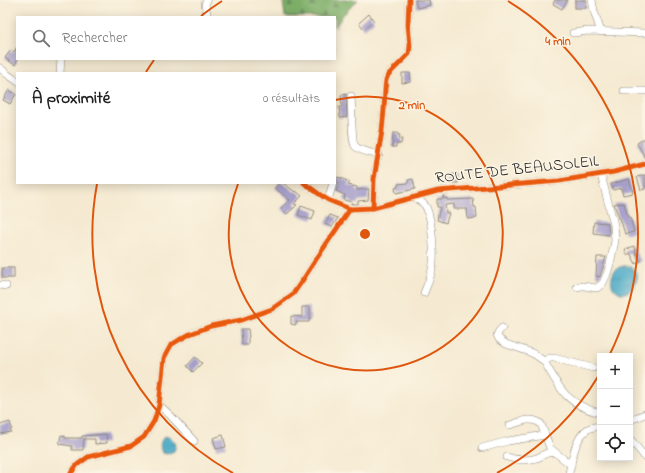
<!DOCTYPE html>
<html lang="fr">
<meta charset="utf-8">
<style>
:root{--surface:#fff;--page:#f6f6f6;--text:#222;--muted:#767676;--line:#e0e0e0}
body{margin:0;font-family:"Indie Flower",sans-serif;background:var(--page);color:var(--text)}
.controls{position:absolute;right:12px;bottom:12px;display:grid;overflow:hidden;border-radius:0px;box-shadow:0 2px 10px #0003}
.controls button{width:36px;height:36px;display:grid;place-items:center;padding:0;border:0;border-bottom:1px solid var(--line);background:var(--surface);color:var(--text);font:20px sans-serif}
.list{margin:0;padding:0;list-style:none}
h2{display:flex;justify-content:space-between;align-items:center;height:52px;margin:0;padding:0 16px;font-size:17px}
h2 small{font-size:13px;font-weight:400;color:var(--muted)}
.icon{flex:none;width:22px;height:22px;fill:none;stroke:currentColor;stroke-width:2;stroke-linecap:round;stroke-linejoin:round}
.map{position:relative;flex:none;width:645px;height:473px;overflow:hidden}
.search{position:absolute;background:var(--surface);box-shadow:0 2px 10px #0003;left:16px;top:16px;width:320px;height:44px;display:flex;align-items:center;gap:10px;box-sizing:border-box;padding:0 14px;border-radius:0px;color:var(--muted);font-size:15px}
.panel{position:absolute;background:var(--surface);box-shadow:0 2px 10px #0003;left:16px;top:72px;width:320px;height:112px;border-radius:0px}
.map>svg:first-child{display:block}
.forest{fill:url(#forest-firs);stroke:#546c4a}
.water{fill:url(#water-ripples);stroke:#396a78}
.building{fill:#a69fca}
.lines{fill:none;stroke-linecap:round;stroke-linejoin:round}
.minor-casing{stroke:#908a7e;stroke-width:8}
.minor{stroke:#fff;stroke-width:7}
.cycleway-casing{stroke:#fcf5e5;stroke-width:8}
.cycleway{stroke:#e8590c;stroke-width:5}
.ring{fill:none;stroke:#df570e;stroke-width:2}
.labels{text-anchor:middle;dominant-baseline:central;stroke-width:3;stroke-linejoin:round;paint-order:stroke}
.street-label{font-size:16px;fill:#2b2b2b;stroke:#fcf5e5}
.centre{fill:#df570e;stroke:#fcf5e5;stroke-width:2}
.ring-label{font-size:12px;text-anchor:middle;font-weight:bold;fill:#df570e;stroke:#fcf5e5;stroke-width:3;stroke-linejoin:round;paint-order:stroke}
</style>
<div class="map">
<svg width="645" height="473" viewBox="0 0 645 473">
<defs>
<pattern id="forest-firs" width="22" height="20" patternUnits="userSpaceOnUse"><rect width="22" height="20" fill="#7dae68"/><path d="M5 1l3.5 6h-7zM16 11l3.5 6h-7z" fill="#678e56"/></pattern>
<pattern id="water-ripples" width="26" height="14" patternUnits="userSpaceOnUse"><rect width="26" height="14" fill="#47a8c6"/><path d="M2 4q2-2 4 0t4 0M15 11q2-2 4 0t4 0" fill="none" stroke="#3b89a1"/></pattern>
</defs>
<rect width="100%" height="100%" fill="#fcf5e5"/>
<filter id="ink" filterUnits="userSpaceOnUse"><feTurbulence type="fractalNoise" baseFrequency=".025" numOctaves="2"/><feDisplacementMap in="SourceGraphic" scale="8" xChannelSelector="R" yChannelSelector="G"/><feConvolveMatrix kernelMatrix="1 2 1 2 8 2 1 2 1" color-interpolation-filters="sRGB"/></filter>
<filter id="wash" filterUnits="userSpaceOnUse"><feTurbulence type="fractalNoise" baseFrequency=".012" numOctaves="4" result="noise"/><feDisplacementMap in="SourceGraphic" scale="16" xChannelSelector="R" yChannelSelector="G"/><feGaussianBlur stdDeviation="0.9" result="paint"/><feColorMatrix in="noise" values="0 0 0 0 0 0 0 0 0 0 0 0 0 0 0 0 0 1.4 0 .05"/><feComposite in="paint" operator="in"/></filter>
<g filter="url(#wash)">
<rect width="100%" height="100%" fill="#f5ead1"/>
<polygon class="forest" points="283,0 358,0 342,16 335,28 335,17 285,17"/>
<g class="water">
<path d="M624 266C627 266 631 266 633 268 643 275 633 295 621 293 618 292 615 289 613 288 609 279 613 267 624 266Z"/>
<path d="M165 436C171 438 174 439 176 445L174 451 167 454 162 453C159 446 160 441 165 436Z"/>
</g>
<g id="blocks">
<g class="building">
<polygon points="415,0 429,0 430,5 417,8"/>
<polygon points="555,0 568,0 562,9 553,4"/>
<rect x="575" y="0" width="11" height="8"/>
<polygon points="369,14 374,21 364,29 359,23"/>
<polygon points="17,47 17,61 15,65 5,58 11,50 14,52"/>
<polygon points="402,73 410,73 411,82 402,83"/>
<polygon points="9,90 16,94 10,104 3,100"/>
<polygon points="346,94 347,117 340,118 339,107 342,107 341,95"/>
<polygon points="393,133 398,133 398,135 400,135 399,139 402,139 401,144 396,144 396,147 392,147"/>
<polygon points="645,138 645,158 637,143"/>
<polygon points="457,174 458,183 447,183 447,175"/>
<polygon points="645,175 645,189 641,190 637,177"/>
<polygon points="338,177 350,182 348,185 357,187 357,190 369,189 368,200 358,201 358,204 351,204 352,202 344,200 345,195 336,191 338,184 336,179"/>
<polygon points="413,179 415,189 396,193 395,188 398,187 398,184 408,183 408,180"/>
<polygon points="629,179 633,193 623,195 621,188 613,190 611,184"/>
<polygon points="279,183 283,183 295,192 296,191 302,196 294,204 297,205 287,214 281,208 290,200 275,188"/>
<polygon points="443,196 444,196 444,199 447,198 447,200 473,199 474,207 476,207 477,218 468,219 467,209 454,209 454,204 445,205 446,213 449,213 446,223 437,220 440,207 437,207 437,199 442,199"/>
<polygon points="624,203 628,217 630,217 634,232 625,234 620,218 619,218 614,204"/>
<polygon points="301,206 315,211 312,220 298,215"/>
<polygon points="330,215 338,218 332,227 325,224"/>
<polygon points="594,222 608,223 609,235 593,233"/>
<polygon points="634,246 636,250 635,251 641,261 636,264 630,253 627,255 625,250"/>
<polygon points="597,257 606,257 600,277 596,276"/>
<rect x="2" y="268" width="12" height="10"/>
<polygon points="302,307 310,307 310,319 309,319 309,322 296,322 296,325 291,324 291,316 302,317"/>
<polygon points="241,329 248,329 249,337 248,338 248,345 242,345"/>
<polygon points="195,357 202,363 193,372 187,366"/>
<polygon points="10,422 12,429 10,430 11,432 0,434 0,425"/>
<polygon points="106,434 107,443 95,444 95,439 84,439 83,450 72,450 72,446 59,444 61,435 65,436 65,438 82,438 82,436"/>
<polygon points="223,435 226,447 216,449 213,438"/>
</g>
</g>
</g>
<g filter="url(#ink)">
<use href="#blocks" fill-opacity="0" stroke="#908a7e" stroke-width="1"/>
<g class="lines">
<defs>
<g id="minor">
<polyline points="207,0 205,4 207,13"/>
<polyline points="592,0 594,11 601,32"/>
<polyline points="573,33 588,31 645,33"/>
<polyline points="0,68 7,74 17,81"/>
<polyline points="60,73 61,59"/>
<polyline points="624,91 645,91"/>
<path d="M351 96C352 104 351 141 355 146 359 151 373 153 379 155"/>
<polyline points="304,183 319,194 328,200 350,209 373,208 438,191 559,181 614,172 645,164"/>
<path d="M414 197C417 199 421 202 424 204 432 213 435 257 432 269 431 277 427 285 424 293"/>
<polyline points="328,200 333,183"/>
<polyline points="373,208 374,179 382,131 384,110 385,89 386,80 388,75 409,54 410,46 408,24 409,0"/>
<polyline points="0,285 6,286"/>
<path d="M577 287C584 284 590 288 597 288L603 283 607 274 610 264 615 241 614 225 601 175"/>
<polyline points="502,328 499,331 497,335 499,339 506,344 527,351 534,354 544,361"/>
<path d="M593 368 554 358H550L544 361C560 389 566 404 600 413"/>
<polyline points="159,405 170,415 194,441"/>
<polyline points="630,420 645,414"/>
<path d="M510 425C520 422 532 416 541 424L550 448 571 465"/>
<polyline points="630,439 645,457"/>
<polyline points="482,448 508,441 545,435"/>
<path d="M507 457C516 460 527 461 537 458 545 455 546 451 555 453"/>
<polyline points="71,473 77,465 88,457 131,446 144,437 154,421 159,405 164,358 171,345 179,340 190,334 211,326 241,320 272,309 293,294 304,278 317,258 350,209"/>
<path d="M569 473C572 460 575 437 588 429 591 427 596 427 600 426"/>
</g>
</defs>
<use href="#minor" class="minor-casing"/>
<use href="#minor" class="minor"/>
<defs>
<g id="cycleway">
<polyline points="304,183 319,194 328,200 350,209 373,208 438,191 559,181 614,172 645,164"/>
<polyline points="373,208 374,179 382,131 384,110 385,89 386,80 388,75 409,54 410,46 408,24 409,0"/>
<polyline points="71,473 77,465 88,457 131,446 144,437 154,421 159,405 164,358 171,345 179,340 190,334 211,326 241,320 272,309 293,294 304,278 317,258 350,209"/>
</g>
</defs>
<use href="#cycleway" class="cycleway-casing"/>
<use href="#cycleway" class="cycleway"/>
</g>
</g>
<g class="ring">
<path d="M335 100A137 137 0 1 1 238 184"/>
<path d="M599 375A273 273 0 0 1 497 473M233 473A273 273 0 0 1 97 184M146 72A273 273 0 0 1 154 60M201 16A273 273 0 0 1 222 1M508 1A273 273 0 0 1 609 356"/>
</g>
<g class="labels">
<g class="street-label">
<text transform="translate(517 170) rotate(-6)">ROUTE DE BEAUSOLEIL</text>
</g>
</g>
<circle cx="365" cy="234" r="6" class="centre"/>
<g class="ring-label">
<text x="558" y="45">4 min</text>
<text x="412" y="109">2 min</text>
</g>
</svg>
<div class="controls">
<button>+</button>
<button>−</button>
<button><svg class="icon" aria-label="locate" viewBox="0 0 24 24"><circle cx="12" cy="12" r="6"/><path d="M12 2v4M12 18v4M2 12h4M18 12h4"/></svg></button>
</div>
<div class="search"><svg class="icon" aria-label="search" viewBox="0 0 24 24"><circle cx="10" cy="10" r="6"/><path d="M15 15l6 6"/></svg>Rechercher</div>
<section class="panel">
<h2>À proximité<small>0 résultats</small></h2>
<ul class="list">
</ul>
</section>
</div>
